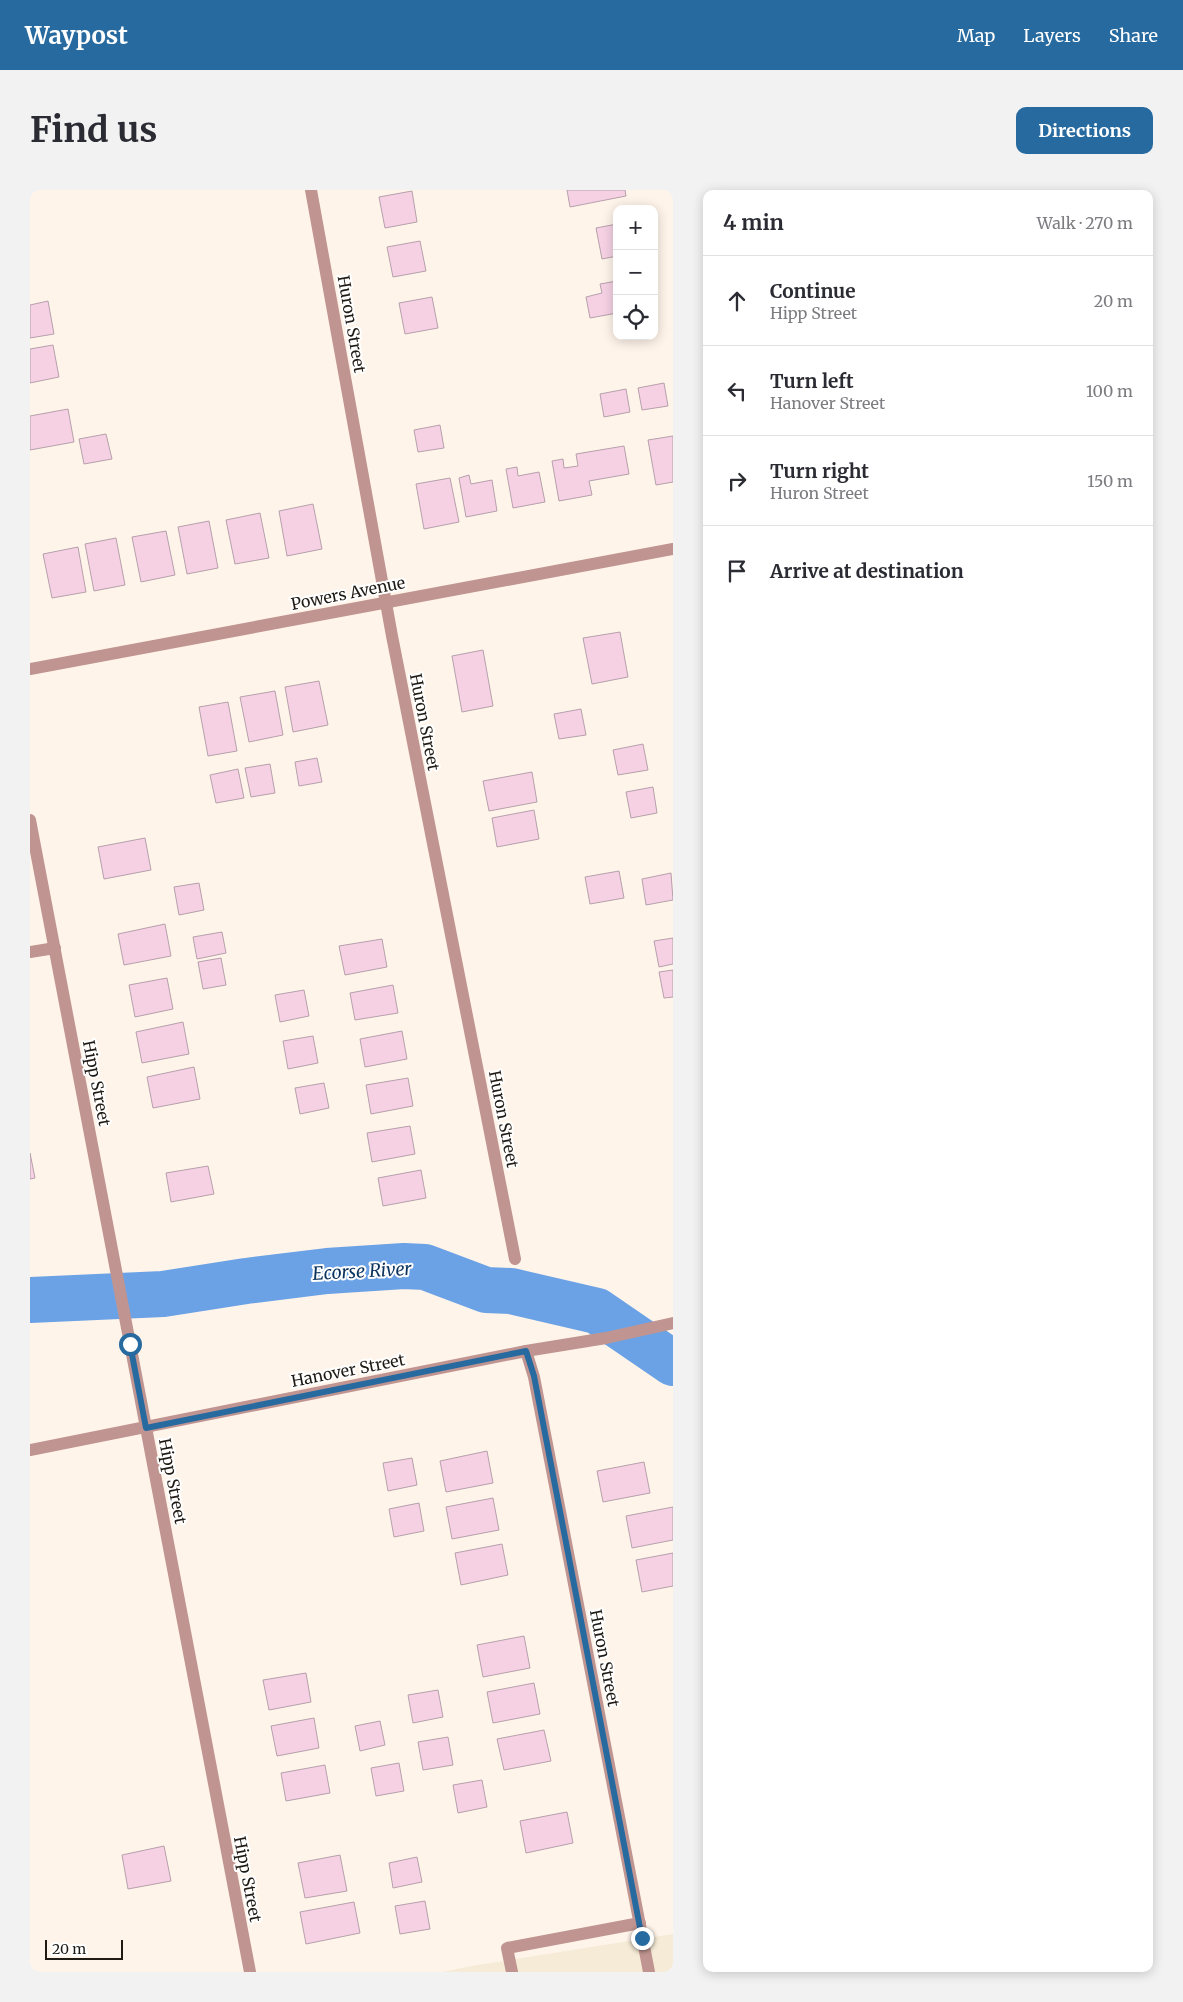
<!DOCTYPE html>
<meta charset="utf-8">
<style>
:root{--surface:#fff;--page:#f2f2f3;--text:#2b2b33;--muted:#7c7c81;--line:#e1e1e2;--accent:#276a9f}
body{margin:0;font-family:Merriweather,serif;background:var(--page);color:var(--text)}
.controls{position:absolute;right:15px;top:15px;display:grid;overflow:hidden;border-radius:10px;box-shadow:0 2px 12px #0003}
.controls button{width:45px;height:45px;display:grid;place-items:center;padding:0;border:0;border-bottom:1px solid var(--line);background:var(--surface);color:var(--text);font:25px sans-serif}
.scale{position:absolute;left:15px;bottom:12px;width:78px;box-sizing:border-box;padding-left:5px;border:2px solid #201a14;border-top:0;font-size:14px;line-height:18px;white-space:nowrap;color:#201a14;-webkit-text-stroke:4px #fff;paint-order:stroke}
.stop{position:absolute;width:15px;height:15px;margin:-11px;border:4px solid #276a9f;border-radius:50%;background:#fff}
.stop.end{background:#276a9f;border-color:#fff;box-shadow:0 1px 5px #0008}
.list{margin:0;padding:0;list-style:none}
h2{display:flex;justify-content:space-between;align-items:center;height:65px;margin:0;padding:0 20px;font-size:21px}
h2 small{font-size:16px;font-weight:400;color:var(--muted)}
.list li{display:grid;grid-template-columns:32px 1fr auto;gap:15px;align-items:center;box-sizing:border-box;height:90px;padding:0 20px;border-top:1px solid var(--line)}
.list b{display:block;font-size:19px;white-space:nowrap}
.list p{margin:0;font-size:16px;white-space:nowrap;color:var(--muted)}
.list em{font-size:16px;font-style:normal;color:var(--muted)}
.icon{flex:none;width:28px;height:28px;fill:none;stroke:currentColor;stroke-width:2;stroke-linecap:round;stroke-linejoin:round}
.map{position:relative;flex:none;width:643px;height:1782px;overflow:hidden;border-radius:10px}
header{display:flex;align-items:center;gap:30px;box-sizing:border-box;height:70px;padding:0 25px;background:var(--accent);color:#fff}
header strong{font-size:24px}
nav{display:flex;gap:28px;margin-inline-start:auto;font-size:18px}
.intro{display:flex;align-items:center;justify-content:space-between;box-sizing:border-box;height:120px;padding:0 30px}
h1{margin:0;font-size:35px}
.button{padding:12px 22px;border-radius:10px;background:var(--accent);color:#fff;font-size:18px;font-weight:700}
main{display:flex;gap:30px;padding:0 30px}
aside{flex:1;background:var(--surface);border-radius:10px;box-shadow:0 2px 12px #0003}
.map>svg:first-child{display:block}
.commercial{fill:#f5ebd6}
.lines{fill:none;stroke-linecap:round;stroke-linejoin:round}
.river{stroke:#6ba2e6;stroke-width:46}
.building{fill:#f5d1e3;stroke:#b6a0ab}
.minor{stroke:#c09591;stroke-width:12}
.route{stroke:#276a9f;stroke-width:6}
.labels{text-anchor:middle;dominant-baseline:central;stroke-width:4;stroke-linejoin:round;paint-order:stroke}
.street-label{font-size:16px;fill:#201a14;stroke:#fff}
.water-label{font-size:18px;font-style:italic;fill:#0b325d;stroke:#fff}
</style>
<header>
<strong>Waypost</strong>
<nav><a>Map</a><a>Layers</a><a>Share</a></nav>
</header>
<div class="intro"><h1>Find us</h1><a class="button">Directions</a></div>
<main>
<div class="map">
<svg width="643" height="1782" viewBox="0 0 643 1782">
<rect width="100%" height="100%" fill="#fff4ea"/>
<polygon class="commercial" points="643,1744 643,1782 412,1782 442,1776"/>
<g class="lines">
<polyline class="river" points="0,1110 133,1104 216,1091 297,1081 374,1076 395,1077 456,1100 481,1101 567,1121 643,1173"/>
</g>
<g class="building">
<polygon points="537,0 595,0 596,6 540,17"/>
<polygon points="382,1 387,32 355,38 349,7"/>
<polygon points="587,34 587,66 572,69 566,38"/>
<polygon points="390,51 396,81 363,87 357,57"/>
<polygon points="587,91 587,123 560,128 556,107 572,103 570,94"/>
<polygon points="402,107 408,138 375,144 369,113"/>
<polygon points="18,111 24,144 0,148 0,115"/>
<polygon points="23,155 29,187 0,193 0,159"/>
<polygon points="634,193 638,216 612,220 608,198"/>
<polygon points="596,199 600,222 574,227 570,204"/>
<polygon points="38,219 44,252 0,260 0,226"/>
<polygon points="410,235 414,258 388,262 384,240"/>
<polygon points="76,244 82,269 54,274 49,249"/>
<polygon points="643,246 643,292 626,295 618,250"/>
<polygon points="594,256 599,284 559,291 562,305 529,311 522,271 533,269 534,278 548,276 546,264"/>
<polygon points="487,277 488,286 509,282 515,312 483,318 476,279"/>
<polygon points="439,285 441,294 462,290 467,321 436,327 429,288"/>
<polygon points="420,288 429,332 394,339 386,294"/>
<polygon points="283,314 292,359 257,366 249,321"/>
<polygon points="230,323 239,368 205,374 196,330"/>
<polygon points="179,331 188,378 157,384 148,337"/>
<polygon points="136,341 145,385 111,392 102,347"/>
<polygon points="86,348 95,395 64,401 55,354"/>
<polygon points="48,357 56,402 22,408 13,364"/>
<polygon points="590,442 598,487 562,494 553,448"/>
<polygon points="453,460 463,516 432,522 422,466"/>
<polygon points="289,491 298,535 263,542 255,497"/>
<polygon points="245,501 253,545 219,552 210,507"/>
<polygon points="198,512 207,561 178,566 169,517"/>
<polygon points="551,519 556,545 529,549 524,524"/>
<polygon points="613,554 618,580 588,585 583,560"/>
<polygon points="287,568 292,592 269,596 265,572"/>
<polygon points="240,574 245,603 221,607 215,578"/>
<polygon points="208,579 214,608 186,613 180,585"/>
<polygon points="502,582 507,612 459,621 453,591"/>
<polygon points="623,597 627,623 601,628 596,602"/>
<polygon points="504,620 509,649 467,657 462,628"/>
<polygon points="115,648 121,680 74,689 68,657"/>
<polygon points="589,681 594,708 560,714 555,687"/>
<polygon points="641,683 643,710 616,715 612,689"/>
<polygon points="169,693 174,720 149,725 144,697"/>
<polygon points="135,734 141,766 94,775 88,744"/>
<polygon points="192,742 196,763 167,769 163,747"/>
<polygon points="643,748 643,774 629,777 624,751"/>
<polygon points="352,749 357,777 315,785 309,756"/>
<polygon points="191,768 196,795 173,799 168,772"/>
<polygon points="643,780 643,807 634,808 629,782"/>
<polygon points="137,788 143,819 105,827 99,795"/>
<polygon points="363,795 368,823 325,830 320,803"/>
<polygon points="274,800 279,826 250,832 245,805"/>
<polygon points="153,832 159,864 112,873 106,842"/>
<polygon points="372,841 377,869 335,877 330,849"/>
<polygon points="283,846 288,873 258,879 253,851"/>
<polygon points="164,877 170,909 123,918 117,887"/>
<polygon points="378,888 383,916 341,924 336,895"/>
<polygon points="294,893 299,918 270,924 265,898"/>
<polygon points="380,936 385,964 342,972 337,943"/>
<polygon points="0,963 5,988 0,989"/>
<polygon points="178,976 184,1004 141,1012 136,983"/>
<polygon points="391,980 396,1008 353,1016 348,988"/>
<polygon points="457,1261 463,1293 416,1302 410,1271"/>
<polygon points="382,1268 387,1295 358,1301 353,1273"/>
<polygon points="614,1272 620,1303 573,1312 567,1281"/>
<polygon points="463,1308 469,1340 422,1349 416,1317"/>
<polygon points="389,1313 394,1341 364,1347 359,1319"/>
<polygon points="643,1317 643,1350 602,1358 596,1326"/>
<polygon points="472,1354 478,1385 431,1395 425,1363"/>
<polygon points="643,1363 643,1396 612,1402 606,1370"/>
<polygon points="494,1446 500,1478 453,1487 447,1455"/>
<polygon points="276,1483 281,1512 239,1520 233,1490"/>
<polygon points="504,1493 510,1524 463,1533 457,1502"/>
<polygon points="408,1500 413,1527 383,1533 378,1505"/>
<polygon points="284,1528 289,1558 247,1566 241,1536"/>
<polygon points="350,1531 355,1555 330,1561 325,1536"/>
<polygon points="514,1540 521,1571 474,1580 467,1549"/>
<polygon points="418,1547 423,1575 393,1580 388,1552"/>
<polygon points="369,1573 374,1601 346,1606 341,1578"/>
<polygon points="295,1575 300,1603 256,1611 251,1583"/>
<polygon points="452,1590 457,1617 428,1623 423,1595"/>
<polygon points="537,1622 543,1653 496,1663 490,1631"/>
<polygon points="134,1656 141,1691 98,1699 92,1665"/>
<polygon points="310,1665 317,1701 275,1708 268,1673"/>
<polygon points="387,1667 392,1692 363,1698 359,1673"/>
<polygon points="395,1711 400,1739 370,1744 365,1716"/>
<polygon points="324,1712 330,1743 276,1754 270,1722"/>
</g>
<g class="lines">
<g class="minor">
<polyline points="281,0 362,446 485,1069"/>
<polyline points="0,479 643,359"/>
<polyline points="0,630 220,1782"/>
<polyline points="0,762 25,758"/>
<polyline points="496,1161 504,1187 619,1782"/>
<polyline points="0,1260 496,1161 576,1148 643,1133"/>
<polyline points="482,1782 477,1758 610,1733"/>
</g>
</g>
<g class="lines">
<polyline class="route" points="100,1154 116,1238 496,1161 504,1186 612,1748"/>
</g>
<g class="labels">
<g class="street-label">
<text transform="translate(322 134) rotate(80)">Huron Street</text>
<text transform="translate(318 403) rotate(-11)">Powers Avenue</text>
<text transform="translate(395 532) rotate(79)">Huron Street</text>
<text transform="translate(67 893) rotate(79)">Hipp Street</text>
<text transform="translate(474 929) rotate(79)">Huron Street</text>
<text transform="translate(318 1180) rotate(-11)">Hanover Street</text>
<text transform="translate(143 1291) rotate(79)">Hipp Street</text>
<text transform="translate(575 1468) rotate(79)">Huron Street</text>
<text transform="translate(218 1689) rotate(79)">Hipp Street</text>
</g>
<g class="water-label">
<text transform="translate(332 1081) rotate(-3)">Ecorse River</text>
</g>
</g>
</svg>
<div class="controls">
<button>+</button>
<button>−</button>
<button><svg class="icon" aria-label="locate" viewBox="0 0 24 24"><circle cx="12" cy="12" r="6"/><path d="M12 2v4M12 18v4M2 12h4M18 12h4"/></svg></button>
</div>
<div class="scale">20 m</div>
<div class="stop" style="left:100px;top:1154px"></div>
<div class="stop end" style="left:612px;top:1748px"></div>
</div>
<aside>
<h2>4 min<small>Walk · 270 m</small></h2>
<ul class="list">
<li><svg class="icon" aria-label="ahead" viewBox="0 0 24 24"><path d="M12 20V5M6 11l6-6 6 6"/></svg><div><b>Continue</b><p>Hipp Street</p></div><em>20 m</em></li>
<li><svg class="icon" aria-label="left" viewBox="0 0 24 24"><path d="M17 20v-9H6M10 6l-5 5 5 5"/></svg><div><b>Turn left</b><p>Hanover Street</p></div><em>100 m</em></li>
<li><svg class="icon" aria-label="right" viewBox="0 0 24 24"><path d="M7 20v-9h11M14 6l5 5-5 5"/></svg><div><b>Turn right</b><p>Huron Street</p></div><em>150 m</em></li>
<li><svg class="icon" aria-label="arrive" viewBox="0 0 24 24"><path d="M6 21V4h12l-3 4 3 4H6"/></svg><div><b>Arrive at destination</b></div></li>
</ul>
</aside>
</main>
